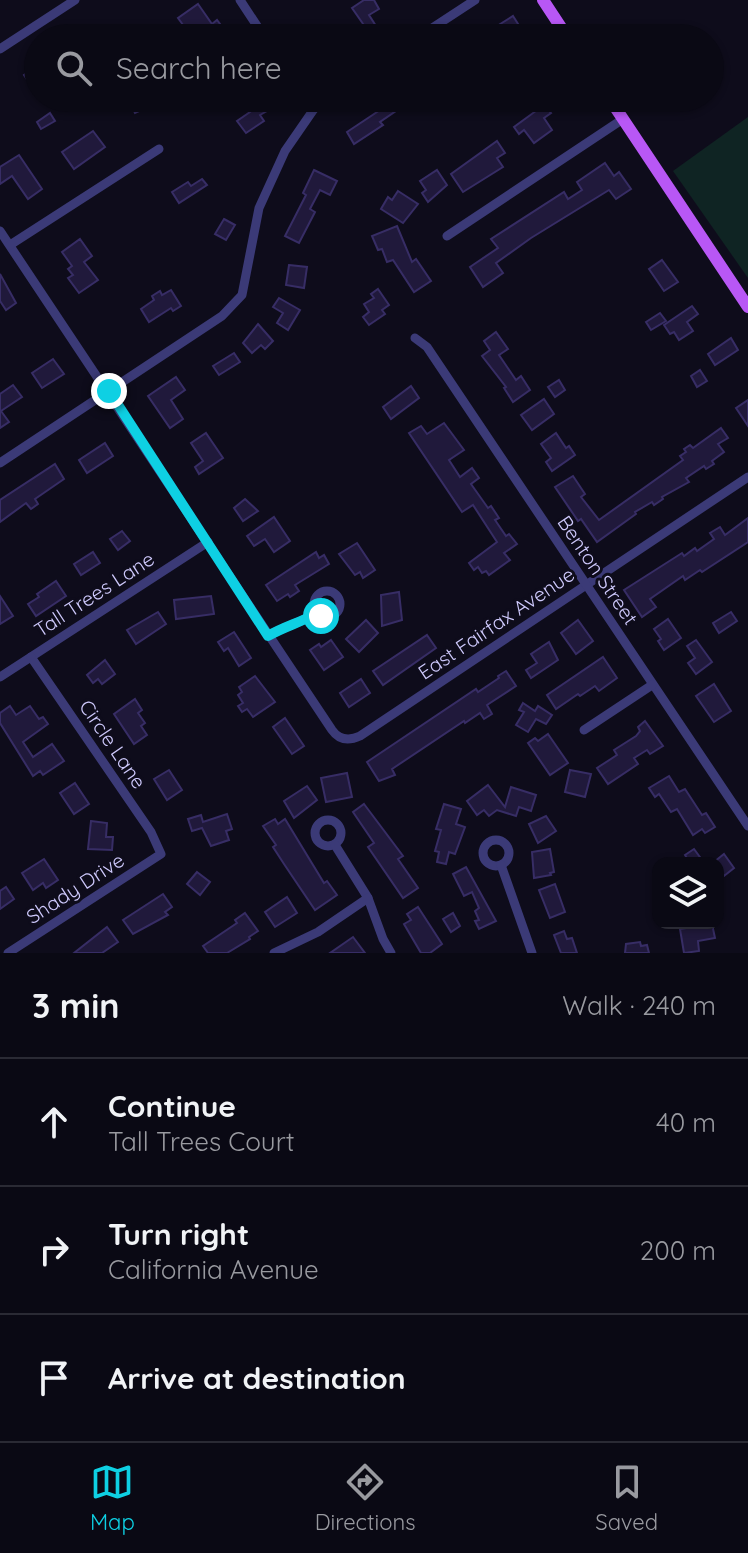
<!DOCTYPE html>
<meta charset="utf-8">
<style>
:root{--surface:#0a0914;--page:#181722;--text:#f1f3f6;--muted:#999aa0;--line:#2a2a34;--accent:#0ed0e3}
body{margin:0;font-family:Quicksand,sans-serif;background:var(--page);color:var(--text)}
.controls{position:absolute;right:24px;bottom:24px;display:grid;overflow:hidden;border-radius:16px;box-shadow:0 2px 6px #0004}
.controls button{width:72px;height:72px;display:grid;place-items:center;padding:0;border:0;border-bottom:2px solid var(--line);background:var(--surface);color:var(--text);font:40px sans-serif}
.stop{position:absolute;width:24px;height:24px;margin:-18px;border:6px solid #0ed0e3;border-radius:50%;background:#fff}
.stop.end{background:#0ed0e3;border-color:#fff;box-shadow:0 2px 8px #0008}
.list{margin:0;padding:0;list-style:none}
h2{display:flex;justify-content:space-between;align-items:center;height:104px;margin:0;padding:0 32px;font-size:34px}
h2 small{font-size:26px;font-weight:400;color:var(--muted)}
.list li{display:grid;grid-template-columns:52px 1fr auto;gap:24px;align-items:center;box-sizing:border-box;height:128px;padding:0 32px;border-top:2px solid var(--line)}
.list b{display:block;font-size:30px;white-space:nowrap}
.list p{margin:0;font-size:26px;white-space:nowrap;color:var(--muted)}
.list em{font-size:26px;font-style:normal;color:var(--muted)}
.icon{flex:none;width:44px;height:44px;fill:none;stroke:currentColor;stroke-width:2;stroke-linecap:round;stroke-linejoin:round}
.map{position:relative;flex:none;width:748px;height:953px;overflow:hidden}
.search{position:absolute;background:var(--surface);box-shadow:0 2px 6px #0004;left:24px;right:24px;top:24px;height:88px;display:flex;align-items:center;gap:20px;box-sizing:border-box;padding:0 28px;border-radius:44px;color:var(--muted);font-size:30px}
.sheet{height:488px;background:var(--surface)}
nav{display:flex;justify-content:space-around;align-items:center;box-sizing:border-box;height:112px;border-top:2px solid var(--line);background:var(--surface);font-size:22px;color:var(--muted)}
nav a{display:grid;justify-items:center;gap:4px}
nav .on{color:var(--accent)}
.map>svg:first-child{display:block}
.green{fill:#0f2423}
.building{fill:#20193b;stroke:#372d65;stroke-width:2}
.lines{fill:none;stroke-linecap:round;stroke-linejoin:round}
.minor{stroke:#3b3a77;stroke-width:9}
.major{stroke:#b857f5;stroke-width:12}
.route{stroke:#0ed0e3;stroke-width:10}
.labels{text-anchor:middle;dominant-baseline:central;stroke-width:6;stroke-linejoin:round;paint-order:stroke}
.street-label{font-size:20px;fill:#cec9fc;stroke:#0e0c1b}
</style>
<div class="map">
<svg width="748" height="953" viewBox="0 0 748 953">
<rect width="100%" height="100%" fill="#0e0c1b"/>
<polygon class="green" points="748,117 748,278 673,171"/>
<g class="building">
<polygon points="364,0 374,0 379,9 369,15 376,26 368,31 352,8"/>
<polygon points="198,4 212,24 217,20 223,28 209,38 198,38 189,26 186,29 178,18"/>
<polygon points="513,16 527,38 516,38 513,33 506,38 478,38"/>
<polygon points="35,67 38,72 38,96 24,75"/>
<polygon points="135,98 168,98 135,113 129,100"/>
<polygon points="240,98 258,98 267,111 260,115 264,121 246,133 237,121 250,112"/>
<polygon points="388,98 415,98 380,122 383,125 354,144 347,132 386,106 383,102"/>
<polygon points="544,105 551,113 544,118 552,130 534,143 524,130 519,134 514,127"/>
<polygon points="50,113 55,121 41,129 37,122"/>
<polygon points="93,131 105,147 74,169 62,152"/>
<polygon points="497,141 505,153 497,158 503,167 463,192 451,174"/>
<polygon points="19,155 42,189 28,199 12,176 0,184 0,167"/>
<polygon points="605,163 614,176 619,172 631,189 616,199 609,190 531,238 496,263 503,273 483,287 470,267 498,248 491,239 564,192 568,199 582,190 577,182"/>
<polygon points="314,170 337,181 330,195 320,190 310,209 315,212 299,243 285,236 306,195 303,193"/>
<polygon points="437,170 447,185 428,202 422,193 426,190 420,181"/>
<polygon points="202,179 207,185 179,203 172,192 188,182 191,186"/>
<polygon points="398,191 418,204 403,223 381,209 388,197 392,200"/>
<polygon points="224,219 235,225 226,240 215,234"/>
<polygon points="397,226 412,262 416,259 431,281 414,292 393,260 387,262 382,249 378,250 372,236"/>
<polygon points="80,239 92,256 84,262 98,280 79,293 68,278 73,275 68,269 72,266 62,252"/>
<polygon points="662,260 678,282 664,291 649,269"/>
<polygon points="289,265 307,267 304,288 286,285"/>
<polygon points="0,274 16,303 6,310 0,301"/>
<polygon points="378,289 389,305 382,310 385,314 369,325 363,317 369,312 364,304 374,298 371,294"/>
<polygon points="171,290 181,306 173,311 171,308 149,322 141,309 154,300 152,296 160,291 162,295"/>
<polygon points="279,298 300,310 288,330 277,323 283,313 273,307"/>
<polygon points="692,306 698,314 687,322 693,331 679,340 674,332 670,334 664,325"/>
<polygon points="660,313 666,321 651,330 646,322"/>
<polygon points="258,324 273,341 265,349 261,345 252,353 243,343"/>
<polygon points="496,332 508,349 499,355 516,380 521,376 530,390 513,402 504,388 506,387 482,356 490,350 484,341"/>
<polygon points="731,338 738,350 715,365 708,354"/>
<polygon points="234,353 240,362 219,375 213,366"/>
<polygon points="53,359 64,374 42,388 32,373"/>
<polygon points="700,370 707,381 697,387 691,376"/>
<polygon points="176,377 185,390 171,400 183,419 170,428 148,396"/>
<polygon points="559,380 565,390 555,397 548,387"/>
<polygon points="13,385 22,397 1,411 9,422 0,428 0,394"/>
<polygon points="411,386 419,398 391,419 383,407"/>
<polygon points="544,399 554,414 532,430 521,415"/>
<polygon points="748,400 748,426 736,408"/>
<polygon points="444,423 464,450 449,460 460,477 472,468 479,478 471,484 488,508 491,506 499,518 495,520 506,536 509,534 517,544 504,553 510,560 489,575 486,571 482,573 478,567 474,570 469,563 497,542 473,505 462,512 409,433 421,426 427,434"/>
<polygon points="721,428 728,438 718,444 724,452 712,461 714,464 706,469 704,466 686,478 689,482 662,497 663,499 654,505 652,502 635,512 636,514 597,542 581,519 578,521 555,487 573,476 585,494 581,497 599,520 683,460 680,456 686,452 684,449 690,445 693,448"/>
<polygon points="206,433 223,458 199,474 195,467 203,461 191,443"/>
<polygon points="556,433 566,448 569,446 575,455 552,471 546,462 551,458 541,444"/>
<polygon points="105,443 113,456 87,473 79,460"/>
<polygon points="55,464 64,479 35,499 38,504 31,509 26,503 0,522 0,500"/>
<polygon points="245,499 258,511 243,521 234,508"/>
<polygon points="274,517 290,541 274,552 265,539 254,546 247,536"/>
<polygon points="748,518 748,542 702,572 700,570 685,580 683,576 650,599 656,607 642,617 624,590 682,553 684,556 695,548 697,551 714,539 710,533 720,527 725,535"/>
<polygon points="122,531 130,541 118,550 110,539"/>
<polygon points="357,543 375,570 363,578 360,572 355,575 339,554"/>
<polygon points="93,552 100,563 81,575 74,564"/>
<polygon points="316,552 319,558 324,555 329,564 295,585 299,591 290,597 288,594 277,601 266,585"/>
<polygon points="56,581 66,596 36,616 28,604 39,597 37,594"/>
<polygon points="399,592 402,620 382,626 381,595"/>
<polygon points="0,596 13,616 0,624"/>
<polygon points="211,596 214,614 176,619 174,600"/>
<polygon points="158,612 166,624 136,644 127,630"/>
<polygon points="731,612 737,621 719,633 713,623"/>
<polygon points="668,619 681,638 664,650 658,641 661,639 654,629"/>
<polygon points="366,620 378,633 359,652 346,639"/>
<polygon points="578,620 593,641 576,654 561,633"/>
<polygon points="234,632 251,658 239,666 228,648 224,651 218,642"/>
<polygon points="427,635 436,648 383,685 373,671"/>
<polygon points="331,640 343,657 324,670 310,650 319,644 321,647"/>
<polygon points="696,640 712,662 696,674 688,663 695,658 687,646"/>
<polygon points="549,642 558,660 531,678 526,670 537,663 531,654"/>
<polygon points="603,657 617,678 599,691 595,686 580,696 578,694 556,709 547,695"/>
<polygon points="105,660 115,674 102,684 98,679 93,683 87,675"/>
<polygon points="506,671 516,686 487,705 492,714 484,719 480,713 465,723 464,721 392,769 395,775 379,781 367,762 476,689 478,692 499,678 498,676"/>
<polygon points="255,676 275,702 253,717 247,709 242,712 238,706 243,703 238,695 242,692 239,687"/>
<polygon points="361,679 370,693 349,707 340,693"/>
<polygon points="714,684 731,711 714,722 696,696"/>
<polygon points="135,699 142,710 138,713 145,723 141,726 147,735 134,744 114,714"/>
<polygon points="523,703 535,711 538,706 552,715 546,724 536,719 528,732 516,725 524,712 519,710"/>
<polygon points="10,706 16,715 30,706 39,719 43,717 48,724 23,742 33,757 52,744 64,761 43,775 40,771 33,776 0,723 0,713"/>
<polygon points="285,718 304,746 292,754 273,727"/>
<polygon points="645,721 663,746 650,754 647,750 634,758 638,764 608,784 597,768 617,755 614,750 636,736 640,731 638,727"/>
<polygon points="548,734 568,763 550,775 528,743 535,738 538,741"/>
<polygon points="169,770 182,790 167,800 154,779"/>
<polygon points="570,770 591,774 585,797 565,792"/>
<polygon points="347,773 352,797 326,802 321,778"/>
<polygon points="669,776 679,792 685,789 702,815 706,813 715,827 705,833 702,829 693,835 677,809 671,812 659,794 655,797 649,788"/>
<polygon points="75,783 89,804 74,814 60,793"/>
<polygon points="488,785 505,807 511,787 536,795 531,811 519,807 516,816 497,810 489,816 484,810 477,815 467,801"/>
<polygon points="307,786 317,800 294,818 284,801"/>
<polygon points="364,804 403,856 398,859 418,888 403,898 368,847 374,843 353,812"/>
<polygon points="444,804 461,809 456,824 465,827 455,854 449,852 446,864 437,862 439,852 435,851 441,830 436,829"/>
<polygon points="227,814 232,829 226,831 229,840 211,846 202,828 192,831 188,819 201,815 203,822"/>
<polygon points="546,816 556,831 538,843 529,824"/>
<polygon points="275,819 278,824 285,819 324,883 327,881 337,895 315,910 284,864 273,847 276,845 263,826"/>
<polygon points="91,821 107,823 106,837 113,837 112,850 88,849"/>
<polygon points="550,849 554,872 550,873 551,875 534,878 532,852"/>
<polygon points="694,849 702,860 690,863 685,855"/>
<polygon points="724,854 734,868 724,876 718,863 714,862"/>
<polygon points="44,859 58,880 46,888 43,883 33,890 22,873"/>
<polygon points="466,867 496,921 479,929 475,921 479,920 475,911 479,908 472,892 464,896 453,874"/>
<polygon points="197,872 210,882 200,895 187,884"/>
<polygon points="555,884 565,912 550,918 539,890"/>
<polygon points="6,887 14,899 0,909 0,891"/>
<polygon points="163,894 172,907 165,912 168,915 133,934 123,920"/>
<polygon points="287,897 297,913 275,927 265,912"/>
<polygon points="418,907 442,944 430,953 421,953 404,924 411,920 407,914"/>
<polygon points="245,913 258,931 249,937 250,939 227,953 208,953 203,946 237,923 235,920"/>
<polygon points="453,913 460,926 451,932 443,919"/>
<polygon points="712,924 715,938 698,941 699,951 684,953 680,929"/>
<polygon points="107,927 118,942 102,953 74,953"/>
<polygon points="564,931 567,939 572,938 577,953 561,953 554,935"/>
<polygon points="353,937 365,953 330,953"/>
<polygon points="640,942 641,946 647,945 649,953 625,953 626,944"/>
</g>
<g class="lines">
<g class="minor">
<polyline points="240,0 265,38"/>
<polyline points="417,38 475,0"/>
<polyline points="0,49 75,0"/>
<polyline points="306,98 314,109"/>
<path d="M0 231 332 730C339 740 349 741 360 736L748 477"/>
<polyline points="447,236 623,119"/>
<polyline points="10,245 159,149"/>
<polyline points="415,338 427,347 748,826"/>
<polyline points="0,463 222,316 242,295 259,208 285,151 314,109 328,98"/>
<circle cx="327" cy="604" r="13"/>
<path d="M268 636C285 626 300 623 317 613"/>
<polyline points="0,677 208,542"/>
<polyline points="584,730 652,685"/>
<circle cx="328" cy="833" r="13"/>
<circle cx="496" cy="853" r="13"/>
<polyline points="335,845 368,898 383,939 391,953"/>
<polyline points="501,865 532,953"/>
<polyline points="8,953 161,854 151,832 31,657"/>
<polyline points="274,953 318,932 368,898"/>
</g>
<g class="major">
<polyline points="543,0 568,38"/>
<polyline points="609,98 748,307"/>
</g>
</g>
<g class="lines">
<path class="route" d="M109 391 268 636C285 626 300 623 317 613L321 616"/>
</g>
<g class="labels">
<g class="street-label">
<text transform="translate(598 570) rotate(56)">Benton Street</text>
<text transform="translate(94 594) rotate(-33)">Tall Trees Lane</text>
<text transform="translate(496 623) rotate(-34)">East Fairfax Avenue</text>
<text transform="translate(113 744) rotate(56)">Circle Lane</text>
<text transform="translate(75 888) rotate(-33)">Shady Drive</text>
</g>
</g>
</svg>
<div class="controls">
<button><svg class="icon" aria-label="layers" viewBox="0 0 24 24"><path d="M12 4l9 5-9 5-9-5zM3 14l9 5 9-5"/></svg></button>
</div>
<div class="stop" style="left:321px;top:616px"></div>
<div class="stop end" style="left:109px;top:391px"></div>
<div class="search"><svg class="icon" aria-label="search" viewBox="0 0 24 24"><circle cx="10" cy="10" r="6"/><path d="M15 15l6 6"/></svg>Search here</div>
</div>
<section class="sheet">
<h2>3 min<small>Walk · 240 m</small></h2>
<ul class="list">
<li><svg class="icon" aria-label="ahead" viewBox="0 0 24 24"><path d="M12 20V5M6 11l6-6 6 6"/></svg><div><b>Continue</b><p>Tall Trees Court</p></div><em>40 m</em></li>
<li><svg class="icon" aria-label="right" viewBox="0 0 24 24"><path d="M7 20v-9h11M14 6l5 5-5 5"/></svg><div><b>Turn right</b><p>California Avenue</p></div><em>200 m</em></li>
<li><svg class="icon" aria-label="arrive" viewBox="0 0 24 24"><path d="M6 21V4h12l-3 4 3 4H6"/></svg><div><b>Arrive at destination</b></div></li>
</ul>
</section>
<nav>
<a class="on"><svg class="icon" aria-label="map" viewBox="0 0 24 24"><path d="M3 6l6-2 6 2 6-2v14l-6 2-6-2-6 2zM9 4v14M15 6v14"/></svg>Map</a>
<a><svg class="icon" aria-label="directions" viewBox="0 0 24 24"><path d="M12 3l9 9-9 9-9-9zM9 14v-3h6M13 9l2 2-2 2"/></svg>Directions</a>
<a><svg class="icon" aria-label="saved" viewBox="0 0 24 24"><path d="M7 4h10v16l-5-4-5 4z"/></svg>Saved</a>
</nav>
